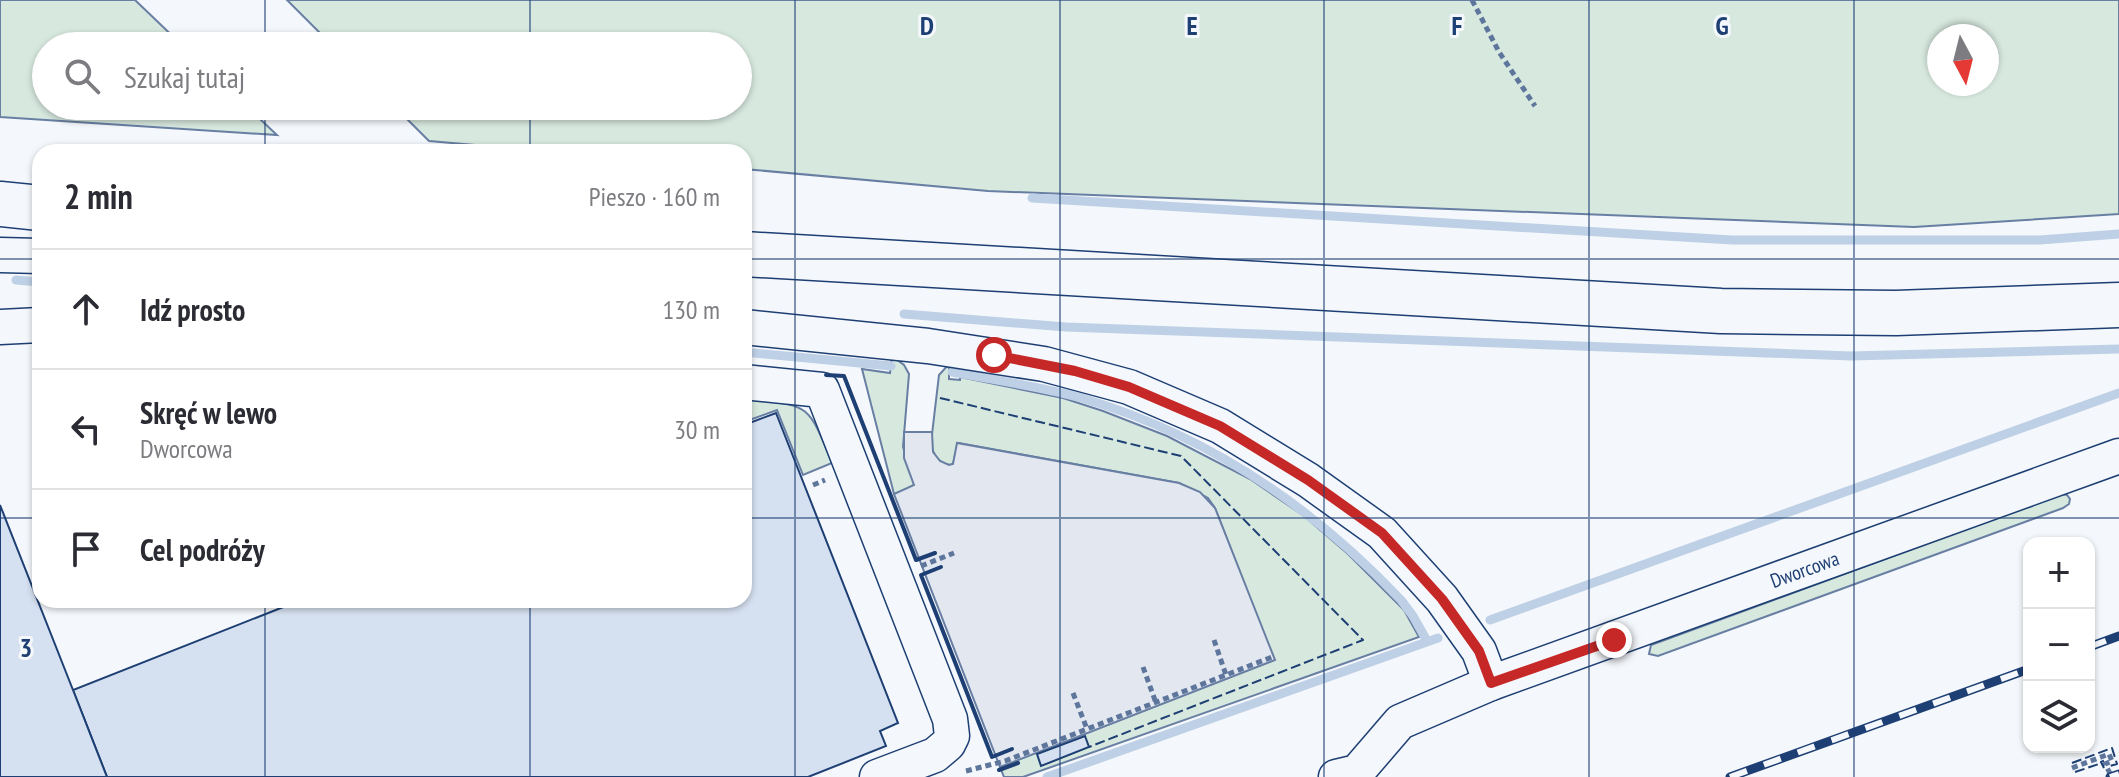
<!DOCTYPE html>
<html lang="pl">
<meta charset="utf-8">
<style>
:root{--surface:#fff;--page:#f7f7f7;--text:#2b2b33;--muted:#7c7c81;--line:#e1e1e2}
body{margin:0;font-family:"PT Sans Narrow",sans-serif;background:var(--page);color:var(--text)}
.controls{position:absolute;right:24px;bottom:24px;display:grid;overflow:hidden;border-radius:16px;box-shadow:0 2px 6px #0004}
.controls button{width:72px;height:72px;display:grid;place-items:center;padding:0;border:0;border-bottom:2px solid var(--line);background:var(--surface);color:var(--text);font:40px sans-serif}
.compass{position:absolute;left:1927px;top:24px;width:72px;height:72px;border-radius:50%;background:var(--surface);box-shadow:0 2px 6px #0004;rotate:173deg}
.stop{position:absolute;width:24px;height:24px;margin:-18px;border:6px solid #c62828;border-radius:50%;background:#fff}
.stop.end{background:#c62828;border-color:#fff;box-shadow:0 2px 8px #0008}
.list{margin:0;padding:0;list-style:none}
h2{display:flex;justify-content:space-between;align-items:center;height:104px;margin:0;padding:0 32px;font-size:34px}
h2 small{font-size:26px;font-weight:400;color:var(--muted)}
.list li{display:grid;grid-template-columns:52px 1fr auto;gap:24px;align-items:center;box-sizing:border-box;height:120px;padding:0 32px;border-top:2px solid var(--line)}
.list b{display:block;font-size:30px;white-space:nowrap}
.list p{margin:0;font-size:26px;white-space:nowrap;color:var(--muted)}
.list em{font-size:26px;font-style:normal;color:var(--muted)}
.icon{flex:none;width:44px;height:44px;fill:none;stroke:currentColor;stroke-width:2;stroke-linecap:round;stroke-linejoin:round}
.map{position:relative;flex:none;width:2119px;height:777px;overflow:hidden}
.search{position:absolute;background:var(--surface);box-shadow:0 2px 6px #0004;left:32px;top:32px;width:720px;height:88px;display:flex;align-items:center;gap:20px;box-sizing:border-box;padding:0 28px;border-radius:44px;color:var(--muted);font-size:30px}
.panel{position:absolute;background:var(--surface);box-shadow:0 2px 6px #0004;left:32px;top:144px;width:720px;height:464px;border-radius:24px}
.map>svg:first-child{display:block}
.green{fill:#d7e8df;stroke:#687fa3;stroke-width:2;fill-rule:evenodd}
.parking{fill:#e3e8f0;stroke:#687fa3;stroke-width:2}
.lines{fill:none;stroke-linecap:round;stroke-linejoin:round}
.stream{stroke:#bed0e5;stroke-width:9}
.building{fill:#d5e0f0;stroke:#1d3f73;stroke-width:2}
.minor-casing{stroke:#1d3f73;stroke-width:37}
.major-casing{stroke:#1d3f73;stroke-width:47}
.path{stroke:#5e769c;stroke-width:5;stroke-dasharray:6 4;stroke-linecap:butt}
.minor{stroke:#f4f7fb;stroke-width:34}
.major{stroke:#f4f7fb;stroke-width:44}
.rail-casing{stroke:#1d3f73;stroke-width:9}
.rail{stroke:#f4f7fb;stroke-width:6;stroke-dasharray:18;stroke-linecap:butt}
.fence{stroke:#1d3f73;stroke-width:2;stroke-dasharray:10 4;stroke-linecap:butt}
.wall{stroke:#1d3f73;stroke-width:4}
.route{stroke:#c62828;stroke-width:10}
.grid{fill:none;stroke:#1d3f73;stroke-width:2;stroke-opacity:0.55}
.labels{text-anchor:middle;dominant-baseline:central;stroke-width:6;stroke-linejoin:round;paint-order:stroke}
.street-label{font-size:20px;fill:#1d3f73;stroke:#f4f7fb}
.grid-label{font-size:26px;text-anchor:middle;font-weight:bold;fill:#1d3f73;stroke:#f4f7fb;stroke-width:6;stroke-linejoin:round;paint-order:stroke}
</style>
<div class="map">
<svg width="2119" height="777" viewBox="0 0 2119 777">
<rect width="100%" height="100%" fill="#f4f7fb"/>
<g class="green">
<polygon points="0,0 135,0 183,46 46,46 46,106 246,106 277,135 0,117"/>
<path d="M287 0H2119V214L1914 227 988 191 744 169V152H555L429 141 394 106H738V46H333ZM1939 36H1987V84H1939Z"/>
<polygon points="892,356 904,365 909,374 903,447 914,483 913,487 894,494 862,369 890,373"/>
<path d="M949 364V379L960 380V377L1063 398 1103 411 1167 436 1250 479 1304 516 1348 554 1404 610 1419 637 1023 777H1004L1000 767 1274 660 1215 508 1208 498 1179 483 958 443 953 464 949 465C937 462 933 454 931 443L939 375Z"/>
<path d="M744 399C810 406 807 401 832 463L803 475 777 410 744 422Z"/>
<polygon points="2062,494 2067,495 2070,499 2069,504 2063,508 1658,656 1649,654 1651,645"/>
</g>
<polygon class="parking" points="904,432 932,432 933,452 940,461 949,465 953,464 957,443 1179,483 1200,492 1215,508 1275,660 1000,767 894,494 914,485 904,458"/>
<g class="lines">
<g class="stream">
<polyline points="1032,198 1732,240 2040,240 2119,234"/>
<polyline points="16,280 40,282"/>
<polyline points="904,314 1066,327 1851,356 2119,349"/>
<polyline points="744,352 891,366"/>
<path d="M952 372C994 380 1037 386 1078 397 1204 433 1312 506 1401 600L1413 616 1427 641"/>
<polyline points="1490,620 2119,393"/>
<polyline points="1047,777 1438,638"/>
</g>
</g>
<g class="building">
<polygon points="776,413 898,723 880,731 886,746 808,777 107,777 73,690 301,600 744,600 744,425"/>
<polygon points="0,505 73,690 107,777 0,777"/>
<polygon points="1085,736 1089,747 1041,766 1037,754"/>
</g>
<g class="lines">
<defs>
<g id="minor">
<polyline points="0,255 40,256"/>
<polyline points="0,327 40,325"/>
<polyline points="744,327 928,346 1044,364 1129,387 1220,426 1308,480 1382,533 1442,599 1479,651 1491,683"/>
<polyline points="744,382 822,390 950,719 952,736 948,744 935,755 877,777"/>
<path id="s1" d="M1336 777 1357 772 1400 722 1491 683 2119 456"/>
</g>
<g id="major">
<polyline points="0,204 40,208"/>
<polyline points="744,254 1721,311 1896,313 2119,305"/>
</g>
</defs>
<use href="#minor" class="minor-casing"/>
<use href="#major" class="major-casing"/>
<g class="path">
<polyline points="1472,0 1499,52 1535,106"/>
<polyline points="813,485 825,480"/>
<polyline points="921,566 954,553"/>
<polyline points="1214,640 1226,675"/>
<polyline points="1143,667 1156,703"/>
<polyline points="1073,693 1087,729"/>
<polyline points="2072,768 2109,754 2112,761 2105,764 2112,777"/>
<polyline points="966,771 1005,761 1272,657"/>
</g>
<use href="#minor" class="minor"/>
<use href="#major" class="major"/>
<defs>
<g id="rail">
<polyline points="2089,647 2119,636"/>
<polyline points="1730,777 2029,669"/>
<polyline points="2110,777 2119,774"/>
</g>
</defs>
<use href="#rail" class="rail-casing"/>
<use href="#rail" class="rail"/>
<g class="fence">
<polyline points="940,398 1181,456 1363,640 1089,747"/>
<polyline points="2072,763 2112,748 2117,764 2110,766"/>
<polyline points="2104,768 2101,762 2107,759"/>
<polyline points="2075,772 2102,763"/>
</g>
<g class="wall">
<polyline points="826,375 844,376 916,560 935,553"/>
<polyline points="941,567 921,575 992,757 1012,749"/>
<polyline points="999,770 1018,763"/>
</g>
</g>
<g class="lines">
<polyline class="route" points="994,355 1075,371 1129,387 1220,426 1308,480 1382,533 1442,599 1479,651 1491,683 1614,640"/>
</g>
<path class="grid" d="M265 0V46M530 0V46M795 0V777M1060 0V777M1324 0V777M1589 0V777M1854 0V777M265 106V152M530 106V152M0 259H40M744 259H2119M0 518H40M744 518H2119M265 600V777M530 600V777"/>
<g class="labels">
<g class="street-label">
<text stroke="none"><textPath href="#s1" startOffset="520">Dworcowa</textPath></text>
</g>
</g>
<g class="grid-label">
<text x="927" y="35">D</text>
<text x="1192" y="35">E</text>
<text x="1457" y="35">F</text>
<text x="1722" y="35">G</text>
<text x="26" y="657">3</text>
</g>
</svg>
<div class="controls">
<button>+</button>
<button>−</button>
<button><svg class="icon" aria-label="layers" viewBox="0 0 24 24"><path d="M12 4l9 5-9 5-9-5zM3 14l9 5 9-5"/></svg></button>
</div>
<svg class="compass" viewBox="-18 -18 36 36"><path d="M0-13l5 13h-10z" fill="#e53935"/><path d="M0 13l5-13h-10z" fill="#7c7c81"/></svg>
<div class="stop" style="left:994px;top:355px"></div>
<div class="stop end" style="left:1614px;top:640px"></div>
<div class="search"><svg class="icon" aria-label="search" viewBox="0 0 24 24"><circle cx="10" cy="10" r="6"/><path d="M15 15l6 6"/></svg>Szukaj tutaj</div>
<section class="panel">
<h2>2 min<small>Pieszo · 160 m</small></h2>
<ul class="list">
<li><svg class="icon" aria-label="ahead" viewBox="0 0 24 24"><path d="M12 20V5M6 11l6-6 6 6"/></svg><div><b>Idź prosto</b></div><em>130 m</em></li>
<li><svg class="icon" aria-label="left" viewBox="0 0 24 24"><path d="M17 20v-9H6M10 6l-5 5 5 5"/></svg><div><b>Skręć w lewo</b><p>Dworcowa</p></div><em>30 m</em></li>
<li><svg class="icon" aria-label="arrive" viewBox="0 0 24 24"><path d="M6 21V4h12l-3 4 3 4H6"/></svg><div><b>Cel podróży</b></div></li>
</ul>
</section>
</div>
